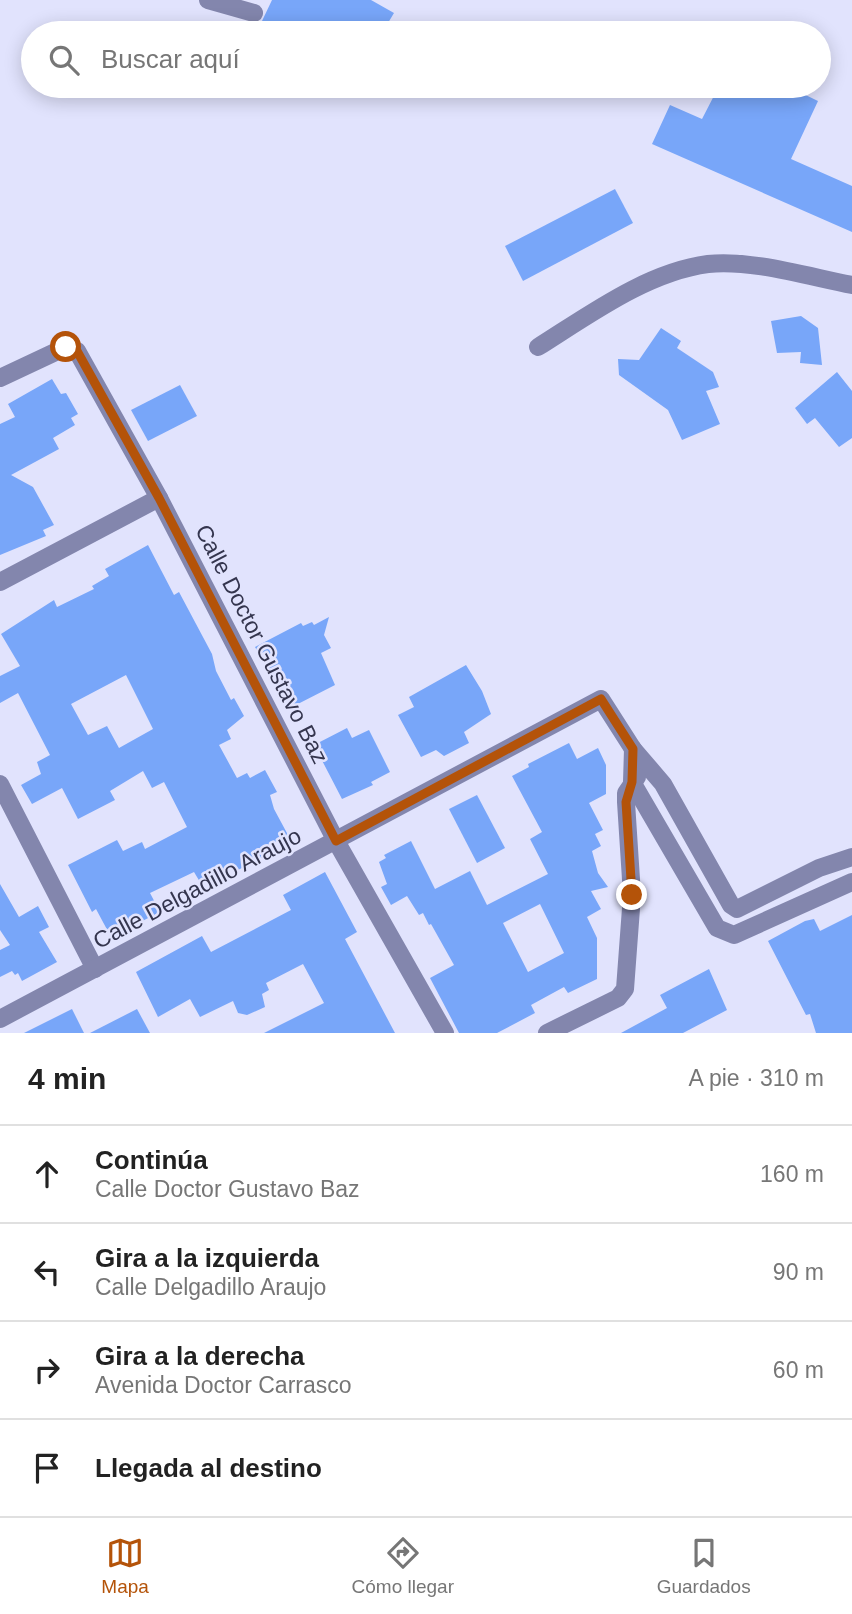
<!DOCTYPE html>
<html lang="es">
<meta charset="utf-8">
<style>
:root{--surface:#fff;--page:#f6f6f6;--text:#222;--muted:#767676;--line:#e0e0e0;--accent:#b45309}
body{margin:0;font-family:Arial,sans-serif;background:var(--page);color:var(--text)}
.stop{position:absolute;width:21px;height:21px;margin:-16px;border:5px solid #b45309;border-radius:50%;background:#fff}
.stop.end{background:#b45309;border-color:#fff;box-shadow:0 2px 7px #0008}
.list{margin:0;padding:0;list-style:none}
h2{display:flex;justify-content:space-between;align-items:center;height:91px;margin:0;padding:0 28px;font-size:30px}
h2 small{font-size:23px;font-weight:400;color:var(--muted)}
.list li{display:grid;grid-template-columns:46px 1fr auto;gap:21px;align-items:center;box-sizing:border-box;height:98px;padding:0 28px;border-top:2px solid var(--line)}
.list b{display:block;font-size:26px;white-space:nowrap}
.list p{margin:0;font-size:23px;white-space:nowrap;color:var(--muted)}
.list em{font-size:23px;font-style:normal;color:var(--muted)}
.icon{flex:none;width:38px;height:38px;fill:none;stroke:currentColor;stroke-width:2;stroke-linecap:round;stroke-linejoin:round}
.map{position:relative;flex:none;width:852px;height:1033px;overflow:hidden}
.search{position:absolute;background:var(--surface);box-shadow:0 4px 18px #0003;left:21px;right:21px;top:21px;height:77px;display:flex;align-items:center;gap:18px;box-sizing:border-box;padding:0 24px;border-radius:38px;color:var(--muted);font-size:26px}
.sheet{height:483px;background:var(--surface)}
nav{display:flex;justify-content:space-around;align-items:center;box-sizing:border-box;height:98px;border-top:2px solid var(--line);background:var(--surface);font-size:19px;color:var(--muted)}
nav a{display:grid;justify-items:center;gap:4px}
nav .on{color:var(--accent)}
.map>svg:first-child{display:block}
.building{fill:#78a6f9;fill-rule:evenodd}
.lines{fill:none;stroke-linecap:round;stroke-linejoin:round}
.minor{stroke:#8386ad;stroke-width:18}
.route{stroke:#b45309;stroke-width:9}
.labels{text-anchor:middle;dominant-baseline:central;stroke-width:5;stroke-linejoin:round;paint-order:stroke}
.street-label{font-size:23px;fill:#34354e;stroke:#e1e3fd}
</style>
<div class="map">
<svg width="852" height="1033" viewBox="0 0 852 1033">
<rect width="100%" height="100%" fill="#e1e3fd"/>
<g class="building">
<polygon points="272,0 371,0 394,13 382,33 251,33 262,21"/>
<polygon points="719,86 787,86 818,101 791,159 852,186 852,232 652,144 670,105 702,119"/>
<polygon points="615,189 633,223 523,281 505,246"/>
<polygon points="801,316 818,328 822,365 800,363 801,352 777,353 771,321"/>
<polygon points="661,328 681,341 677,348 713,372 719,387 706,391 720,424 682,440 668,410 619,375 618,359 639,360"/>
<polygon points="837,372 852,391 852,438 839,447 815,418 807,424 795,408"/>
<polygon points="52,379 61,394 66,393 78,414 71,418 75,425 53,438 59,449 11,475 33,487 54,525 43,530 46,536 0,555 0,424 15,417 8,404"/>
<polygon points="180,385 197,416 148,441 131,410"/>
<path d="M148 545 174 595 179 592 212 654 216 671 231 700 234 698 244 716 227 730 231 739 219 745 237 778 247 773 250 778 265 770 277 792 270 795 274 809 288 835 263 848 267 855 236 871 233 867 200 882 194 872 150 893 160 912 111 937 96 909 92 912 68 865 117 840 123 851 142 842 145 849 187 827 164 782 152 788 143 771 110 791 115 800 78 819 62 788 32 804 21 785 41 774 37 762 50 755 18 693 0 703V676L20 666 1 634 54 600 57 607 94 589 92 586 109 576 105 569ZM126 675 153 729 119 748 107 726 88 735 71 704Z"/>
<polygon points="329,617 324,635 331,648 321,653 335,685 290,708 255,647 301,623 303,626 312,622 314,625"/>
<polygon points="466,665 482,691 491,714 464,732 469,743 444,756 436,750 421,757 398,715 414,707 409,697"/>
<polygon points="347,728 352,738 369,730 390,772 371,782 373,785 342,799 314,745"/>
<path d="M569 743 577 759 598 748 606 765V794L589 803 603 830 595 834 601 846 592 851 598 873 608 887 591 891 601 909 587 917 597 938V979L568 993 564 987 531 1005 535 1013 497 1033H459L430 978 454 965 431 924 429 925 423 913 419 915 407 896 391 905 381 887 387 884 379 862 386 858 384 855 411 841 435 889 470 871 487 905 548 874 530 839 542 832 512 776 529 767 528 764ZM540 904 564 953 528 972 503 923Z"/>
<polygon points="477,795 505,848 477,863 449,809"/>
<polygon points="325,872 357,932 345,939 395,1033 264,1033 324,1003 303,964 266,983 269,990 262,994 265,1007 247,1015 238,1013 233,1001 200,1017 190,999 158,1017 136,972 202,936 211,952 291,910 283,895"/>
<polygon points="0,884 19,917 38,906 49,927 39,932 57,962 22,981 18,973 15,975 12,971 0,977 0,950 10,945 0,930"/>
<polygon points="852,915 852,1033 816,1033 810,1014 806,1015 768,941 805,921 814,919 820,931"/>
<polygon points="709,969 727,1010 683,1033 621,1033 667,1008 660,995"/>
<polygon points="72,1009 84,1033 24,1033"/>
<polygon points="137,1009 150,1033 90,1033"/>
</g>
<g class="lines">
<g class="minor">
<polyline points="208,0 254,13"/>
<path d="M538 347C589 315 647 272 708 264 750 259 810 277 852 285"/>
<polyline points="0,378 66,347 77,351 159,498 336,841 445,1033"/>
<polyline points="0,582 159,498"/>
<polyline points="633,749 632,782 717,928 734,935 852,882"/>
<polyline points="0,784 95,969"/>
<polyline points="0,1019 601,699 633,749 663,784 731,905 737,909 819,868 852,857"/>
<polyline points="547,1033 618,998 625,989 632,895 626,802 626,793 637,777"/>
</g>
</g>
<g class="lines">
<polyline class="route" points="66,347 77,351 159,498 336,841 601,699 633,749 632,782 626,802 632,895"/>
</g>
<g class="labels">
<g class="street-label">
<text transform="translate(262 644) rotate(63)">Calle Doctor Gustavo Baz</text>
<text transform="translate(197 888) rotate(-28)">Calle Delgadillo Araujo</text>
</g>
</g>
</svg>
<div class="stop" style="left:66px;top:347px"></div>
<div class="stop end" style="left:632px;top:895px"></div>
<div class="search"><svg class="icon" aria-label="search" viewBox="0 0 24 24"><circle cx="10" cy="10" r="6"/><path d="M15 15l6 6"/></svg>Buscar aquí</div>
</div>
<section class="sheet">
<h2>4 min<small>A pie · 310 m</small></h2>
<ul class="list">
<li><svg class="icon" aria-label="ahead" viewBox="0 0 24 24"><path d="M12 20V5M6 11l6-6 6 6"/></svg><div><b>Continúa</b><p>Calle Doctor Gustavo Baz</p></div><em>160 m</em></li>
<li><svg class="icon" aria-label="left" viewBox="0 0 24 24"><path d="M17 20v-9H6M10 6l-5 5 5 5"/></svg><div><b>Gira a la izquierda</b><p>Calle Delgadillo Araujo</p></div><em>90 m</em></li>
<li><svg class="icon" aria-label="right" viewBox="0 0 24 24"><path d="M7 20v-9h11M14 6l5 5-5 5"/></svg><div><b>Gira a la derecha</b><p>Avenida Doctor Carrasco</p></div><em>60 m</em></li>
<li><svg class="icon" aria-label="arrive" viewBox="0 0 24 24"><path d="M6 21V4h12l-3 4 3 4H6"/></svg><div><b>Llegada al destino</b></div></li>
</ul>
</section>
<nav>
<a class="on"><svg class="icon" aria-label="map" viewBox="0 0 24 24"><path d="M3 6l6-2 6 2 6-2v14l-6 2-6-2-6 2zM9 4v14M15 6v14"/></svg>Mapa</a>
<a><svg class="icon" aria-label="directions" viewBox="0 0 24 24"><path d="M12 3l9 9-9 9-9-9zM9 14v-3h6M13 9l2 2-2 2"/></svg>Cómo llegar</a>
<a><svg class="icon" aria-label="saved" viewBox="0 0 24 24"><path d="M7 4h10v16l-5-4-5 4z"/></svg>Guardados</a>
</nav>
